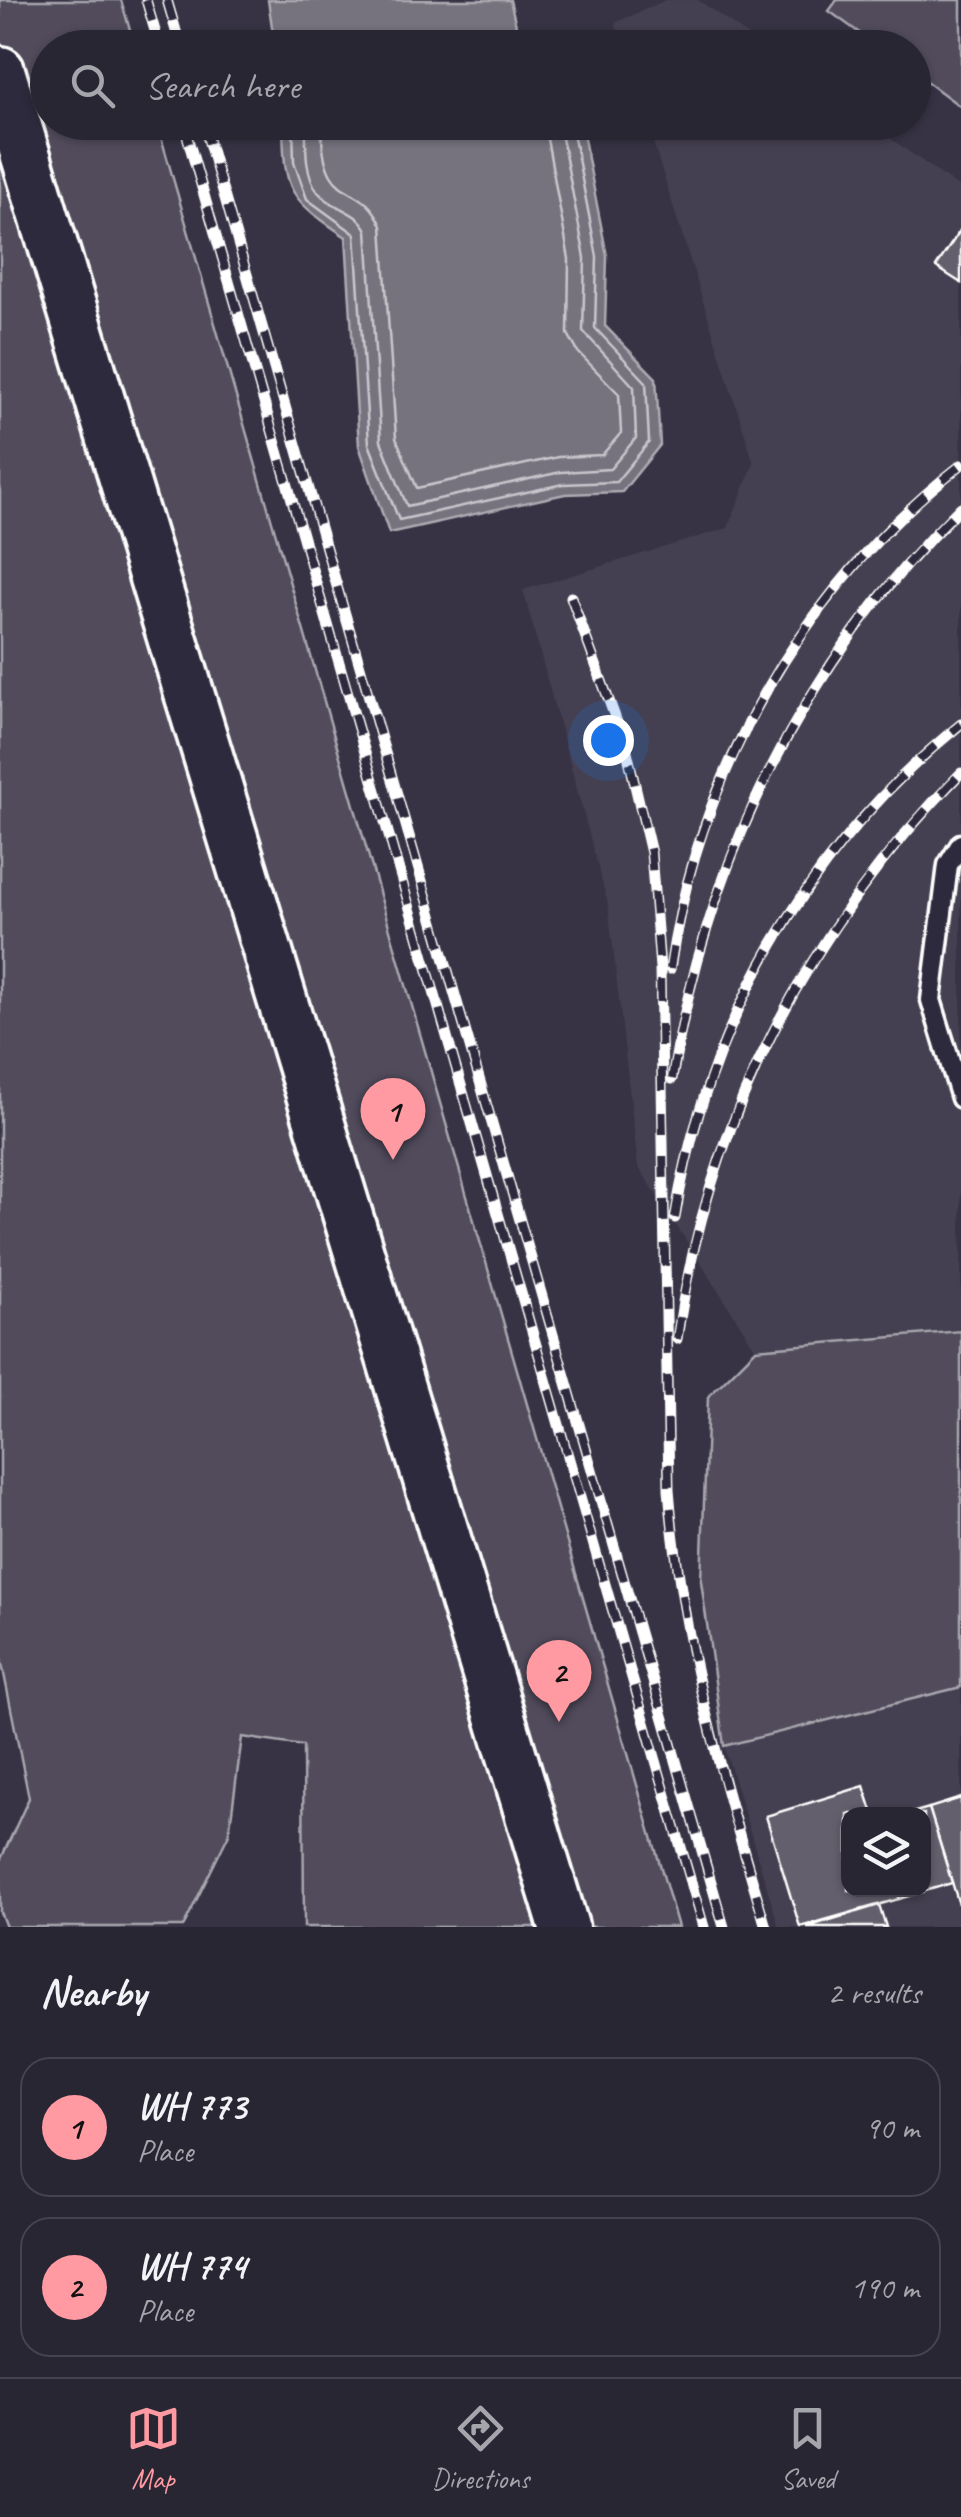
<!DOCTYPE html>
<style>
:root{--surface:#292634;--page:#353240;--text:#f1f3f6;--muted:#a5a5ac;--line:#45434f;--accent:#ff9aa2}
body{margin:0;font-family:Caveat,sans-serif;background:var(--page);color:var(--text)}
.controls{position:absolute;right:30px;bottom:30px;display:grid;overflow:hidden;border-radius:20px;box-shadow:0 2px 8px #0004}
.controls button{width:90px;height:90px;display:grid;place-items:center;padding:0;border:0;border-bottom:2px solid var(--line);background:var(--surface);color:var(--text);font:50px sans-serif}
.you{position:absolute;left:608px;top:740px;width:35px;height:35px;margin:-25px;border:8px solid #fff;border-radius:50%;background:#1a73e8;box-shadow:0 0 0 15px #1a73e833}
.badge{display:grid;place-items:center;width:65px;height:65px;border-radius:50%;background:var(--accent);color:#111;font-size:32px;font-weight:700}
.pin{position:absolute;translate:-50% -82px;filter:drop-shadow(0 2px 5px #0008)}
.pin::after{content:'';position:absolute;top:52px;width:35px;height:30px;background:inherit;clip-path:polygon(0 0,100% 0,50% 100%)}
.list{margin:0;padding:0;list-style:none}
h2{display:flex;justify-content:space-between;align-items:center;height:130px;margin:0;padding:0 40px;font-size:42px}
h2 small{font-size:32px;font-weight:400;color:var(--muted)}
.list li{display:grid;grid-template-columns:65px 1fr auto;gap:30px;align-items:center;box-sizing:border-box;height:140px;margin:0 20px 20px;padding:0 20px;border:2px solid var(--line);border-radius:30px}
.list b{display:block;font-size:38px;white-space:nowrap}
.list p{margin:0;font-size:32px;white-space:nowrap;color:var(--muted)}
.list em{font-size:32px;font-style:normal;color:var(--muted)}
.icon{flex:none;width:55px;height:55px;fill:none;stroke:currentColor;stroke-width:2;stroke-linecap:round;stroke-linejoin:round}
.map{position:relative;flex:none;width:961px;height:1927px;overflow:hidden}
.search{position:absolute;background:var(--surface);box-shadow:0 2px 8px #0004;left:30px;right:30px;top:30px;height:110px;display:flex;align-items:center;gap:25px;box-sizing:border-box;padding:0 35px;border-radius:55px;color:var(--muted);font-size:38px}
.sheet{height:450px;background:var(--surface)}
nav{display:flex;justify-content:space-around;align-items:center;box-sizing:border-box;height:140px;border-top:2px solid var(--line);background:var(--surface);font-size:28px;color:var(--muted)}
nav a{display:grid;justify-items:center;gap:5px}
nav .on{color:var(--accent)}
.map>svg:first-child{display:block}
.built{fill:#444051;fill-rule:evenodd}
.green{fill:#514c5c;stroke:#a8a6ae;stroke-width:2.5}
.water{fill:#76737f;stroke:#adabb2;stroke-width:2.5}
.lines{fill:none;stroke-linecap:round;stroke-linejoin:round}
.shore{stroke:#c8c7cc;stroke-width:2.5}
.building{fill:#635f6d;stroke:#fff;stroke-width:2.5}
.lane-casing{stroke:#fff;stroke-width:25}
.secondary-casing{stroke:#fff;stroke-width:55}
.lane{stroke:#2f2a3d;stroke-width:18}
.secondary{stroke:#2f2a3d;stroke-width:48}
.rail-casing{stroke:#fff;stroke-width:11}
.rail{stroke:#2f2a3d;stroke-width:8;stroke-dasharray:22;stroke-linecap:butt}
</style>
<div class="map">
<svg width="961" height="1927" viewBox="0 0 961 1927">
<rect width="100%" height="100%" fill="#373345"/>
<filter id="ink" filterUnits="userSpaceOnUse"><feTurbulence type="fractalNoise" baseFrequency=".01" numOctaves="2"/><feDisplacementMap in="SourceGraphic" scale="20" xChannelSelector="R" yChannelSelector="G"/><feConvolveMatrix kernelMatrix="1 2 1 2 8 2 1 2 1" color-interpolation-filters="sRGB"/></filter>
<g filter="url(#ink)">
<g class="built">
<polygon points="666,0 698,0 764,47 623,47 615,23"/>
<polygon points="647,123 869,123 961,189 961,1331 756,1349 638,1166 608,904 523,590 728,528 754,463"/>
<path d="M961 1687V1927H779L724 1746ZM848 1814H924V1890H848Z"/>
</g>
<g class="green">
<polygon points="0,0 121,0 135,47 48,48 48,122 157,123 678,1927 304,1927 303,1746 242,1737 229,1834 183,1927 6,1927 0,1912 0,1861 29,1798 0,1654"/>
<polygon points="837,0 961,0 961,107 914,72 914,48 879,47 829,11"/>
<polygon points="961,1331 961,1687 724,1746 701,1581 708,1397 756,1349"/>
</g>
<g class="water">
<polygon points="268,0 510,0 521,47 275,47"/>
<path d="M283 123H581L607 256 605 326 656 378 660 445 622 492 565 494 389 533 359 446 346 237C289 198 284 194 283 123Z"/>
</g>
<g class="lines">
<g class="shore">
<polyline points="293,122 294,162 307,199 355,234 369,444 399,520 563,484 616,482 649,442 646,382 595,328 597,257 571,122"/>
<path d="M306 122C306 144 304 174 318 192 332 209 357 210 367 230L381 441 407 506 561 472 610 469 636 438 634 387 583 331 585 258 559 122"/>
<path d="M321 122C323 214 359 173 382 226L396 438 417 488 558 457 602 455 621 433 619 394 578 352 568 334 569 259 544 122"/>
</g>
</g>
<g class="building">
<polygon points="961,229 961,283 936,267"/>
<polygon points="864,1786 873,1814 848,1814 848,1890 896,1890 899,1899 800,1927 766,1816"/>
<polygon points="961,1798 961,1911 929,1808"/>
<polygon points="929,1808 952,1883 899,1899 896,1890 924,1890 924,1814 908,1814"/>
<polygon points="879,1905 886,1927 807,1927"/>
</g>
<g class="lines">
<defs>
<polyline id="lane" points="961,844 948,865 931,1000 961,1098"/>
<polyline id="secondary" points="0,71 564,1927"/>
</defs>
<use href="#lane" class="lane-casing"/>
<use href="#secondary" class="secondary-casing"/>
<use href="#lane" class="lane"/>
<use href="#secondary" class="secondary"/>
<defs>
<g id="rail">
<polyline points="146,0 160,48"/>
<polyline points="167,0 181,48"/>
<polyline points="183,122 704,1927"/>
<polyline points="203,122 724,1927"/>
<path d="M571 597 626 747 651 853 660 968 669 1489C681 1645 722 1777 766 1927"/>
<path d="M670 969C698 773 804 587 961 465"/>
<path d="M672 1079C707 861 803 662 961 507"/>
<path d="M675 1218C706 1024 808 847 961 724"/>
<path d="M677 1339C708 1121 806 930 961 773"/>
</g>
</defs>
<use href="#rail" class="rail-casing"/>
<use href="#rail" class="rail"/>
</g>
</g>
</svg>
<div class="controls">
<button><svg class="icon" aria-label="layers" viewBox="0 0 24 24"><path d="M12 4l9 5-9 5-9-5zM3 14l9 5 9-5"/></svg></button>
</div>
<div class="you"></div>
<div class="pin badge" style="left:393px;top:1160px">1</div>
<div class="pin badge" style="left:559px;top:1722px">2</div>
<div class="search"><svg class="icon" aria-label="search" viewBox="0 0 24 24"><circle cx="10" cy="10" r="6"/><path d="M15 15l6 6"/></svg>Search here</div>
</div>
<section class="sheet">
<h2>Nearby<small>2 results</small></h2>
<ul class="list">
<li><span class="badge">1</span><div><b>WH 773</b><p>Place</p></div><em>90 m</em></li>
<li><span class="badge">2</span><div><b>WH 774</b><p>Place</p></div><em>190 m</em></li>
</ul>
</section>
<nav>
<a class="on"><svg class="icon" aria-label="map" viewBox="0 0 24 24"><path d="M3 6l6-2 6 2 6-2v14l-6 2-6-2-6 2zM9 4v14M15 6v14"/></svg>Map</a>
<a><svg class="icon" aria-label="directions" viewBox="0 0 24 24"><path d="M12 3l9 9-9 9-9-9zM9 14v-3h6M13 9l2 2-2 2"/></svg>Directions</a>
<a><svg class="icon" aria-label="saved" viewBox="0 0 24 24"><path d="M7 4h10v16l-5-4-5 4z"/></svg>Saved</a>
</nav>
